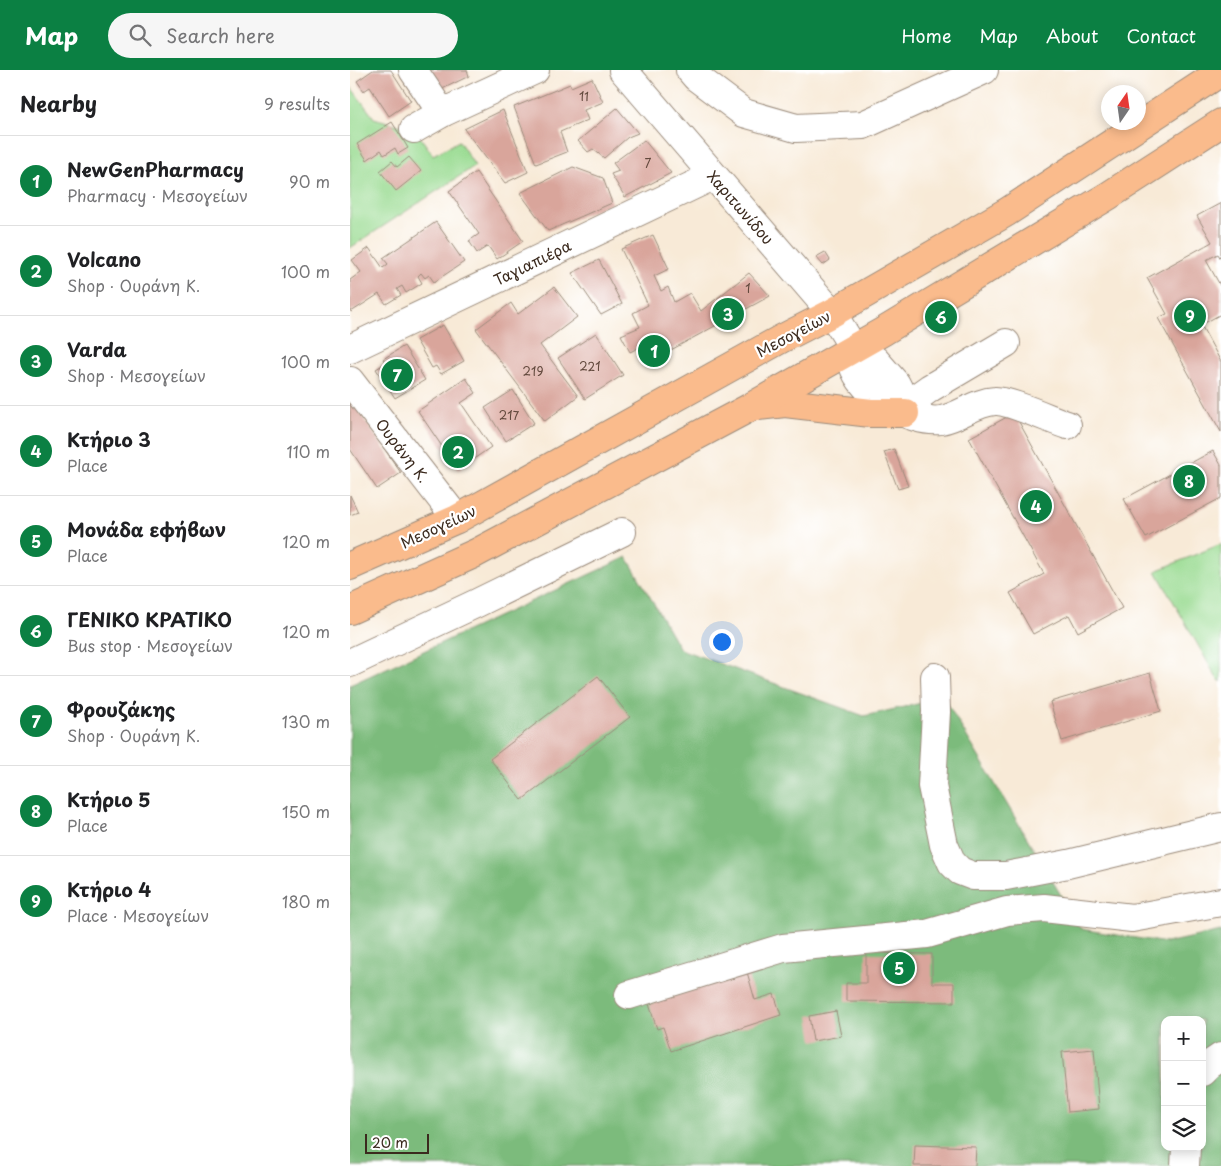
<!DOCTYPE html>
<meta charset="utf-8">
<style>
:root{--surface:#fff;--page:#f6f6f6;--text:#202124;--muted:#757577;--line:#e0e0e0;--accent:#0b8043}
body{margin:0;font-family:"Playpen Sans",sans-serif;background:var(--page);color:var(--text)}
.controls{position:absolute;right:15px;bottom:15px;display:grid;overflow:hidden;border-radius:10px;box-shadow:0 2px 12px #0003}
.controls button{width:45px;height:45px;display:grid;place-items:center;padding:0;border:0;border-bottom:1px solid var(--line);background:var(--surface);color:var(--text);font:25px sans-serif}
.compass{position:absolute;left:751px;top:15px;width:45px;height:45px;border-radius:50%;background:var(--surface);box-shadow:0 2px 12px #0003;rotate:13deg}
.scale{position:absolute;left:15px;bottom:12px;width:64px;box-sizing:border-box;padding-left:5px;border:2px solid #3b2a1e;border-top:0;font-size:14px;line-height:18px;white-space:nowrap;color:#3b2a1e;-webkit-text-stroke:4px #fff;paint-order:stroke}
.you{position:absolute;left:371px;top:571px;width:18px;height:18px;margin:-12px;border:4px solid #fff;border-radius:50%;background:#1a73e8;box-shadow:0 0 0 8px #1a73e833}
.badge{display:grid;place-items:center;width:32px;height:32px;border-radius:50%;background:var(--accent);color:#fff;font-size:16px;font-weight:700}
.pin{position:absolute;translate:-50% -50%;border:2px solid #fff;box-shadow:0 1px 5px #0006}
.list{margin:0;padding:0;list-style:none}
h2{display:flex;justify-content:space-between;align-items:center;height:65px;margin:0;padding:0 20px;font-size:21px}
h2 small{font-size:16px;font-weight:400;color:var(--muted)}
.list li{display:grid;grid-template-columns:32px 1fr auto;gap:15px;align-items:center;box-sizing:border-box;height:90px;padding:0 20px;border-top:1px solid var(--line)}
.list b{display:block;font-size:19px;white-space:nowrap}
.list p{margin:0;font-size:16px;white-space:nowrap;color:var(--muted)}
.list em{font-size:16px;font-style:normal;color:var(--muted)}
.icon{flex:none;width:28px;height:28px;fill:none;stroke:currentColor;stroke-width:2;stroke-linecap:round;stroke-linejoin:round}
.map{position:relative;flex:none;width:871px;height:1096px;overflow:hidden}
header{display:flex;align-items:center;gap:30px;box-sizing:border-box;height:70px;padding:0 25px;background:var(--accent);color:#fff}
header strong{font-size:24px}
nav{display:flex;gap:28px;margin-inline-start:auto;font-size:18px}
.search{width:350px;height:45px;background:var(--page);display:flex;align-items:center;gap:12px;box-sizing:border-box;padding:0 18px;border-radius:28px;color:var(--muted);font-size:19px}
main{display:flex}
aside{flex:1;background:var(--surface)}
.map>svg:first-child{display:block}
.green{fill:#9adb92;stroke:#6a8258}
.forest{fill:#7bbb7c;stroke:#5b724d;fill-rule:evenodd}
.building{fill:#d9a59b}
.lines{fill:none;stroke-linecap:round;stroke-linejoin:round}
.minor-casing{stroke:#9a8a7a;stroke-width:30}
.major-casing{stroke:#9a8a7a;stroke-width:30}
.minor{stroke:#fff;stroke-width:28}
.major{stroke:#fabb8c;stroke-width:28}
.labels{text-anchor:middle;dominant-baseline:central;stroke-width:4.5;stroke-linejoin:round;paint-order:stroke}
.number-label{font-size:12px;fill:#62493d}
.street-label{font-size:15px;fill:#3b2a1e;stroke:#fff}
</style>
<header>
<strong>Map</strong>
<div class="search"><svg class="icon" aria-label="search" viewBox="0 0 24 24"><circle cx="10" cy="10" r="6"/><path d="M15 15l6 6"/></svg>Search here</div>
<nav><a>Home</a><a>Map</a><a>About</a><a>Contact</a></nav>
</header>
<main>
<aside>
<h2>Nearby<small>9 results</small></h2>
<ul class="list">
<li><span class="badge">1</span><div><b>NewGenPharmacy</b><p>Pharmacy · Μεσογείων</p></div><em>90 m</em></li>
<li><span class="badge">2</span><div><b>Volcano</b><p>Shop · Ουράνη Κ.</p></div><em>100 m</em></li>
<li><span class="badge">3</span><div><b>Varda</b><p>Shop · Μεσογείων</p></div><em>100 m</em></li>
<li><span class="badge">4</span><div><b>Κτήριο 3</b><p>Place</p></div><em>110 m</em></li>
<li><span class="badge">5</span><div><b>Μονάδα εφήβων</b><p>Place</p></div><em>120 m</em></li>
<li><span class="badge">6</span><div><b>ΓΕΝΙΚΟ ΚΡΑΤΙΚΟ</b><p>Bus stop · Μεσογείων</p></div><em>120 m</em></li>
<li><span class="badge">7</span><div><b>Φρουζάκης</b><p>Shop · Ουράνη Κ.</p></div><em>130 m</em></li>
<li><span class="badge">8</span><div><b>Κτήριο 5</b><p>Place</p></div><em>150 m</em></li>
<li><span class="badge">9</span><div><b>Κτήριο 4</b><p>Place · Μεσογείων</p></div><em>180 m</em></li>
</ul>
</aside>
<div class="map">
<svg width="871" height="1096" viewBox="0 0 871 1096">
<rect width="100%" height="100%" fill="#fff"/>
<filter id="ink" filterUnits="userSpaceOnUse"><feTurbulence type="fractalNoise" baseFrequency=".02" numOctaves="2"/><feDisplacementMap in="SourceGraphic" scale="10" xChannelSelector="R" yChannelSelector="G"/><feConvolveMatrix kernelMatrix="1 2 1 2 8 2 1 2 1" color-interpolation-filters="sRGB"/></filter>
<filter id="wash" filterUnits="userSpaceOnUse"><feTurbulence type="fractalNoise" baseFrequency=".0096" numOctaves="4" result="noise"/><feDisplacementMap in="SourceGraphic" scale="20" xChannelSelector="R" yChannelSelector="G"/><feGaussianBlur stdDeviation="1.12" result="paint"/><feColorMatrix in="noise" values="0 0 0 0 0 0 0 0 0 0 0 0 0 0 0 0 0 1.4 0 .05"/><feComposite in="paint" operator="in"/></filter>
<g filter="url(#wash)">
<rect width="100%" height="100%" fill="#f8ead7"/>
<g class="green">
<polygon points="0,16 24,48 51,56 58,50 83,85 109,71 125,96 0,178"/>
<polygon points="871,474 871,612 866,607 806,501"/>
</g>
<path class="forest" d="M277 487 330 579 514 646 594 628 731 859 816 873 871 861V1096H0V615ZM815 950H852V1077H815Z"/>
<g id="blocks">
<g class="building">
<polygon points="23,0 41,0 61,31 39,46 20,17 14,21 7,11"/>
<polygon points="67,0 117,0 119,6 82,24"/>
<polygon points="242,8 253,32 234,40 238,50 210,62 217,82 186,94 164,37 220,14 221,17"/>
<polygon points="267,38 288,63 278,67 254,88 243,79 238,82 228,71"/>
<polygon points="153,40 178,102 155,113 114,59"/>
<polygon points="42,52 58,78 48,84 45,78 34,85 31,80 17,90 7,74"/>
<polygon points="294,70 321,103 275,127 261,104 269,101 263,93"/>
<polygon points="59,87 71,101 46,121 30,101 42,91 47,97"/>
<polygon points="223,97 253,108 262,133 198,161 170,123"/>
<polygon points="126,102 173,171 147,189 138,176 127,183 119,171 129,164 99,121"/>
<polygon points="871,133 871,189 868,184 856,190 871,217 871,244 851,255 871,292 871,362 808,248 817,244 797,208 862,172 847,146"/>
<polygon points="86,152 114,192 84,212 79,205 75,208 71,203 68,206 72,213 56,223 52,216 47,219 51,225 36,234 29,224 1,242 0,240 0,210 11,202 2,190 19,178 33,198 38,194 33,188"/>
<polygon points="303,165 319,199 304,206 311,221 318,217 324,232 340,223 351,241 399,203 420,226 297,293 288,278 280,282 271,265 290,257 283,243 298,235 271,179"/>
<polygon points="475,182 480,190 473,195 466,187"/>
<polygon points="249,190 272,234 251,245 222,203"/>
<polygon points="204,217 227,247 190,275 228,326 195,351 126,259 161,233 168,244"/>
<polygon points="93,255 114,291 91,304 86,296 82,298 66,270"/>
<polygon points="246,263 273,305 235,329 208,288"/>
<polygon points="54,276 75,310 45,328 26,299 36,293 33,289"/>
<polygon points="116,308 126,323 111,333 141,377 108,400 68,341"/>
<polygon points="163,320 184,353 156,371 135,338"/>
<polygon points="0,329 51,403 27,419 0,379"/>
<polygon points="664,343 772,538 728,562 719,545 683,564 660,523 694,504 619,368"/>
<polygon points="544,379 558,416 548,419 534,382"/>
<polygon points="863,381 871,395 871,428 796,468 774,429"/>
<polygon points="0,425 8,442 0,445"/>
<polygon points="800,603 811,641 712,671 700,632"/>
<polygon points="248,606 280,647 172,730 140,689"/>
<polygon points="516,883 582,884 582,913 604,913 604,932 496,931 496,913 516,913"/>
<polygon points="397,902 405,930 424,924 431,945 321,981 313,957 307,959 299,934"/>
<polygon points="486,941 491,966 463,971 459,946"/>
<polygon points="744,979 749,1039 718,1042 712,982"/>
<polygon points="565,1075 626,1077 625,1096 564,1096"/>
</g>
</g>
</g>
<g filter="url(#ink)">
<use href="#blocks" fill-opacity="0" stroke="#9a8a7a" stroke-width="1"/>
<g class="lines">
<defs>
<g id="minor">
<polyline points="63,0 92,43"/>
<polyline points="273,0 482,243 504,279"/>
<polyline points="340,0 346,7 394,43 446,58 513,55 634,0"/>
<polyline points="64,59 92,43 185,0"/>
<polyline points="0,279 363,106"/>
<path d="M504 279C503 283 501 289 503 294 510 324 561 354 591 350 610 347 625 332 645 331 658 330 702 350 717 355"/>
<polyline points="504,279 516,283 525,290 546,314 553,328 555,343"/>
<polyline points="0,311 107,449"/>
<polyline points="555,343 566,328 580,318 656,273"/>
<polyline points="0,593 125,534 272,462"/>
<polyline points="585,607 586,642 582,716 594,775 602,793 610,801 623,806 656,806 718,794 871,757"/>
<polyline points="279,925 433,878 577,864 657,841 694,838 782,848 871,832"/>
<polyline points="852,1002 859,995 871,987"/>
<polyline points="835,1096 836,1077"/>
</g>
<g id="major">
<polyline points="408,336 435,333 521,343 555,343"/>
<polyline points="0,496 107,449 431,269 482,243 657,142 871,2"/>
<polyline points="0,540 126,483 399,338 534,261 758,126 871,53"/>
</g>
</defs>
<use href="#minor" class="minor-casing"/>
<use href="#major" class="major-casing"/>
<use href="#minor" class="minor"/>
<use href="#major" class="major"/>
</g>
</g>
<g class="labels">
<g class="number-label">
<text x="234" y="26">11</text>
<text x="298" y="93">7</text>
<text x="398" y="218">1</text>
<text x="240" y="296">221</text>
<text x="183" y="301">219</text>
<text x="159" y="345">217</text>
</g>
<g class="street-label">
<text transform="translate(391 137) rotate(49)">Χαριτωνίδου</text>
<text transform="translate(182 192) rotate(-26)">Ταγιαπιέρα</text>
<text transform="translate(443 263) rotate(-28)">Μεσογείων</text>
<text transform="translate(53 380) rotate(52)">Ουράνη Κ.</text>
<text transform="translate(88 456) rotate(-25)">Μεσογείων</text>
</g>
</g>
</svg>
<div class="controls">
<button>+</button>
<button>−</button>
<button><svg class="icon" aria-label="layers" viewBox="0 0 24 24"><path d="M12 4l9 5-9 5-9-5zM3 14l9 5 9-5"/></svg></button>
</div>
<svg class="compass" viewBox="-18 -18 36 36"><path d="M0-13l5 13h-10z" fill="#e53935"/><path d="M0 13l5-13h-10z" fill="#757577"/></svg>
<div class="scale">20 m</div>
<div class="you"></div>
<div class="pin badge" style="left:304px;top:281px">1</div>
<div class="pin badge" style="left:108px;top:382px">2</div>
<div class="pin badge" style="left:378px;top:244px">3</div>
<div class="pin badge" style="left:686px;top:436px">4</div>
<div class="pin badge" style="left:549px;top:898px">5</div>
<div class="pin badge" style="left:591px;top:247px">6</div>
<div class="pin badge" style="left:47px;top:305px">7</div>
<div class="pin badge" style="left:839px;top:411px">8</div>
<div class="pin badge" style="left:840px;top:246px">9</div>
</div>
</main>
